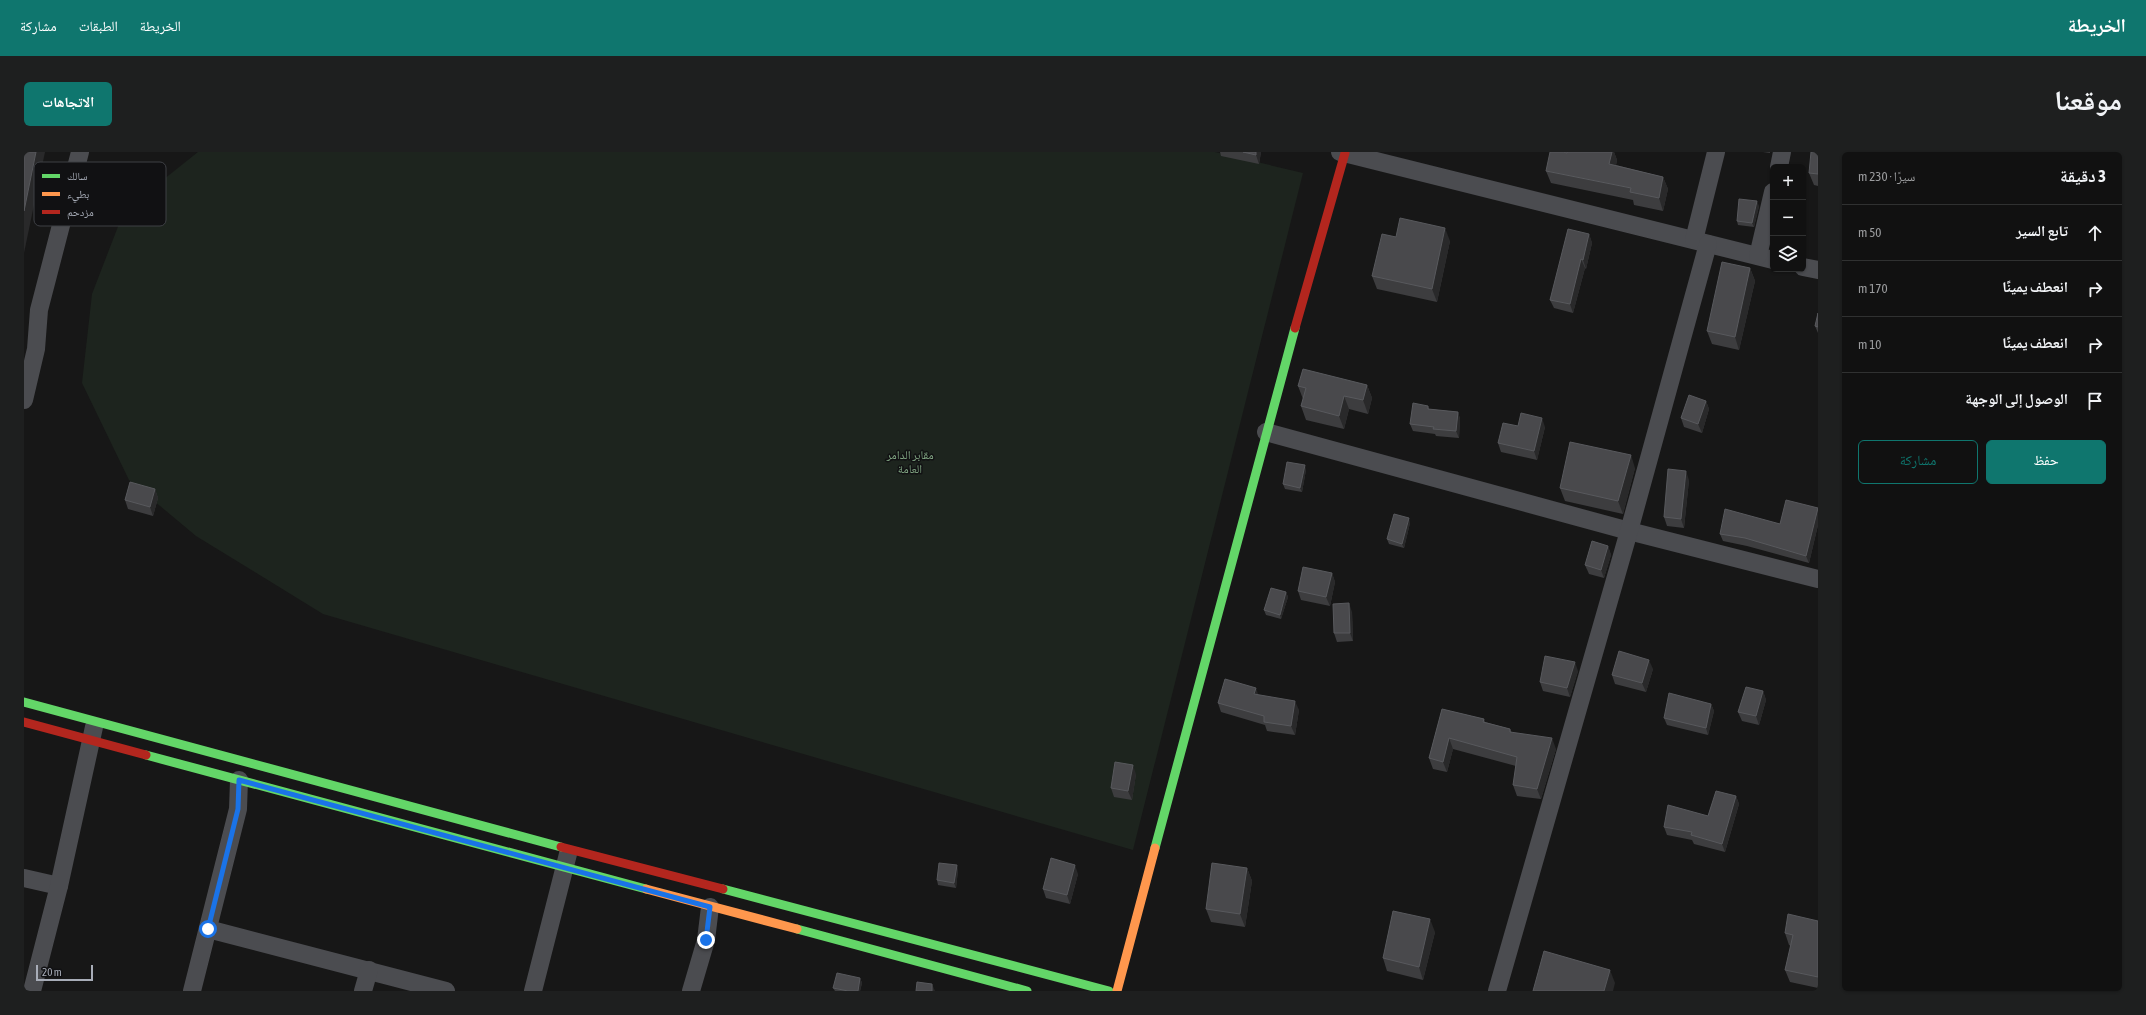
<!DOCTYPE html>
<html lang="ar">
<meta charset="utf-8">
<style>
:root{--surface:#111;--page:#1e1f1f;--text:#f1f3f6;--muted:#9c9d9f;--line:#303131;--accent:#0f766e}
body{margin:0;font-family:"Asap Condensed","Noto Naskh Arabic",sans-serif;background:var(--page);color:var(--text);direction:rtl}
.controls{position:absolute;right:12px;top:12px;display:grid;overflow:hidden;border-radius:6px;box-shadow:0 1px 3px #0004}
.controls button{width:36px;height:36px;display:grid;place-items:center;padding:0;border:0;border-bottom:1px solid var(--line);background:var(--surface);color:var(--text);font:20px sans-serif}
.scale{position:absolute;left:12px;bottom:10px;width:57px;box-sizing:border-box;padding-left:4px;border:2px solid #a8adb8;border-top:0;font-size:11px;line-height:14px;white-space:nowrap;color:#a8adb8;-webkit-text-stroke:3px #111113;paint-order:stroke}
.stop{position:absolute;width:12px;height:12px;margin:-9px;border:3px solid #1a73e8;border-radius:50%;background:#fff}
.stop.end{background:#1a73e8;border-color:#fff;box-shadow:0 1px 4px #0008}
.list{margin:0;padding:0;list-style:none}
h2{display:flex;justify-content:space-between;align-items:center;height:52px;margin:0;padding:0 16px;font-size:17px}
h2 small{font-size:13px;font-weight:400;color:var(--muted)}
.list li{display:grid;grid-template-columns:26px 1fr auto;gap:12px;align-items:center;box-sizing:border-box;height:56px;padding:0 16px;border-top:1px solid var(--line)}
.list b{display:block;font-size:15px;white-space:nowrap}
.list em{font-size:13px;font-style:normal;color:var(--muted)}
.actions{display:flex;gap:8px;padding:12px 16px}
.actions a{flex:1;padding:9px 0;border:1px solid var(--accent);border-radius:6px;text-align:center;font-size:14px;color:var(--accent)}
.actions .main{background:var(--accent);color:#fff}
.icon{flex:none;width:22px;height:22px;fill:none;stroke:currentColor;stroke-width:2;stroke-linecap:round;stroke-linejoin:round}
.map{position:relative;flex:none;width:1794px;height:839px;overflow:hidden;direction:ltr;border-radius:6px}
header{display:flex;align-items:center;gap:24px;box-sizing:border-box;height:56px;padding:0 20px;background:var(--accent);color:#fff}
header strong{font-size:19px}
nav{display:flex;gap:22px;margin-inline-start:auto;font-size:14px}
.intro{display:flex;align-items:center;justify-content:space-between;box-sizing:border-box;height:96px;padding:0 24px}
h1{margin:0;font-size:28px}
.button{padding:10px 18px;border-radius:6px;background:var(--accent);color:#fff;font-size:14px;font-weight:700}
main{display:flex;gap:24px;padding:0 24px}
aside{flex:1;background:var(--surface);border-radius:6px;box-shadow:0 1px 3px #0004}
.map>svg:first-child{display:block}
.green{fill:#1d241e}
.lines{fill:none;stroke-linecap:round;stroke-linejoin:round}
.street{stroke:#4b4c50;stroke-width:18}
.fast{stroke:#63d668;stroke-width:9}
.slow{stroke:#ff974d;stroke-width:9}
.jam{stroke:#b3261e;stroke-width:9}
.wall{fill:#3d3d3f}
.shaded-wall{fill:#29292a}
.building{fill:#49494c;stroke:#58595d}
.route{stroke:#1a73e8;stroke-width:5}
.labels{text-anchor:middle;dominant-baseline:central;stroke-width:3;stroke-linejoin:round;paint-order:stroke}
.park-label{font-size:12px;fill:#7fa381;stroke:#111113}
.key{fill:#111113;stroke:#3e4045;stroke-width:1}
.key-label{font-size:11px;fill:#a8adb8}
</style>
<header>
<strong>الخريطة</strong>
<nav><a>الخريطة</a><a>الطبقات</a><a>مشاركة</a></nav>
</header>
<div class="intro"><h1>موقعنا</h1><a class="button">الاتجاهات</a></div>
<main>
<aside>
<h2>3 دقيقة<small>سيرًا · 230 m</small></h2>
<ul class="list">
<li><svg class="icon" aria-label="ahead" viewBox="0 0 24 24"><path d="M12 20V5M6 11l6-6 6 6"/></svg><div><b>تابع السير</b></div><em>50 m</em></li>
<li><svg class="icon" aria-label="right" viewBox="0 0 24 24"><path d="M7 20v-9h11M14 6l5 5-5 5"/></svg><div><b>انعطف يمينًا</b></div><em>170 m</em></li>
<li><svg class="icon" aria-label="right" viewBox="0 0 24 24"><path d="M7 20v-9h11M14 6l5 5-5 5"/></svg><div><b>انعطف يمينًا</b></div><em>10 m</em></li>
<li><svg class="icon" aria-label="arrive" viewBox="0 0 24 24"><path d="M6 21V4h12l-3 4 3 4H6"/></svg><div><b>الوصول إلى الوجهة</b></div></li>
</ul>
<div class="actions"><a class="main">حفظ</a><a>مشاركة</a></div>
</aside>
<div class="map">
<svg width="1794" height="839" viewBox="0 0 1794 839">
<rect width="100%" height="100%" fill="#171717"/>
<polygon class="green" points="174,0 1191,0 1279,21 1109,698 299,462 172,384 105,328 58,231 68,142 100,59"/>
<g class="lines">
<g class="street">
<polyline points="1316,0 1749,108"/>
<polyline points="1755,15 1758,0"/>
<polyline points="1670,88 1692,0"/>
<polyline points="1734,104 1749,40"/>
<polyline points="1779,115 1794,118"/>
<polyline points="0,248 12,197 15,158 56,0"/>
<polyline points="1242,280 1605,379 1794,427"/>
<polyline points="0,726 35,734"/>
<polyline points="184,777 422,839"/>
<polyline points="8,839 35,734 70,575"/>
<polyline points="168,839 214,657 215,628"/>
<polyline points="339,839 345,818"/>
<polyline points="509,839 544,702"/>
<polyline points="667,839 682,788 686,755"/>
<polyline points="1473,839 1605,379 1684,92"/>
</g>
<g class="fast">
<polyline points="0,550 537,695"/>
<polyline points="122,603 622,737"/>
<polyline points="1131,696 1271,176"/>
<polyline points="699,737 1085,839"/>
<polyline points="773,777 1003,839"/>
</g>
<g class="slow">
<polyline points="622,737 773,777"/>
<polyline points="1093,839 1131,696"/>
</g>
<g class="jam">
<polyline points="1271,176 1321,1"/>
<polyline points="0,570 122,603"/>
<polyline points="537,695 699,737"/>
</g>
</g>
<g class="wall">
<polygon points="1196,0 1237,0 1235,12 1197,4"/>
<polygon points="1543,0 1590,0 1593,8 1592,13 1639,25 1644,37 1639,59 1610,53 1609,48 1527,31 1522,19"/>
<polygon points="1739,0 1746,0 1746,1"/>
<polygon points="1794,0 1794,34 1790,33 1785,21"/>
<polygon points="1735,54 1730,75 1714,73 1713,69"/>
<polygon points="1565,82 1568,91 1562,117 1561,116 1549,161 1530,156 1526,148"/>
<polygon points="1372,85 1426,89 1413,150 1353,137 1348,124"/>
<polygon points="1726,116 1731,129 1715,198 1688,192 1683,179"/>
<polygon points="1794,161 1794,181 1791,174"/>
<polygon points="1343,233 1348,246 1344,262 1325,257 1320,277 1282,268 1277,254 1279,247 1274,234"/>
<polygon points="1682,249 1685,257 1678,281 1660,275 1657,266"/>
<polygon points="1404,254 1405,257 1434,260 1436,267 1435,286 1412,284 1411,282 1389,279 1386,272"/>
<polygon points="1494,274 1521,275 1513,308 1477,300 1474,291"/>
<polygon points="1611,316 1599,362 1541,349 1536,336"/>
<polygon points="1282,318 1278,340 1261,337 1259,332"/>
<polygon points="1665,328 1660,376 1643,374 1640,365"/>
<polygon points="131,337 134,346 129,364 104,357 101,348"/>
<polygon points="1794,356 1794,373 1785,411 1723,394 1699,389 1696,382 1756,372"/>
<polygon points="1386,371 1380,396 1365,392 1363,387"/>
<polygon points="1584,394 1587,403 1580,426 1565,422 1561,413"/>
<polygon points="1308,421 1311,430 1306,454 1277,448 1274,439"/>
<polygon points="1262,440 1264,445 1257,467 1242,463 1240,458"/>
<polygon points="1328,460 1329,489 1313,490 1310,481"/>
<polygon points="1629,517 1622,540 1591,532 1588,523"/>
<polygon points="1554,519 1546,545 1519,539 1516,530"/>
<polygon points="1739,539 1742,548 1735,573 1718,569 1714,560"/>
<polygon points="1235,543 1275,558 1271,583 1243,579 1241,573 1197,560 1194,551"/>
<polygon points="1687,552 1690,559 1684,583 1643,573 1640,566"/>
<polygon points="1418,557 1460,567 1461,570 1486,577 1488,581 1532,597 1517,647 1493,644 1489,633 1492,614 1429,597 1423,620 1409,617 1405,606"/>
<polygon points="1112,622 1108,648 1090,645 1087,636"/>
<polygon points="1712,644 1715,652 1701,700 1670,692 1668,688 1643,683 1640,675 1684,664"/>
<polygon points="1223,716 1228,729 1221,775 1187,770 1182,757"/>
<polygon points="934,718 932,736 914,733 913,728"/>
<polygon points="1054,722 1046,752 1022,746 1019,737"/>
<polygon points="1794,769 1794,836 1766,830 1761,818 1767,794 1765,793 1761,781"/>
<polygon points="1411,780 1399,828 1363,819 1359,806"/>
<polygon points="836,826 838,831 836,839 811,839 809,836"/>
</g>
<g class="shaded-wall">
<polygon points="12,0 21,0 0,101 0,59"/>
<polygon points="1232,0 1237,0 1235,12 1232,3"/>
<polygon points="1588,0 1590,0 1593,8 1590,24 1585,12"/>
<polygon points="1639,25 1644,37 1639,59 1635,46"/>
<polygon points="1733,49 1735,54 1730,75 1728,71"/>
<polygon points="1421,76 1426,89 1413,150 1408,137"/>
<polygon points="1565,82 1568,91 1562,117 1559,108"/>
<polygon points="1557,107 1561,116 1549,161 1546,152"/>
<polygon points="1726,116 1731,129 1715,198 1711,185"/>
<polygon points="1343,233 1348,246 1344,262 1339,248"/>
<polygon points="1320,244 1325,257 1320,277 1315,264"/>
<polygon points="1682,249 1685,257 1678,281 1674,272"/>
<polygon points="1434,260 1436,267 1435,286 1432,279"/>
<polygon points="1518,266 1521,275 1513,308 1510,299"/>
<polygon points="1607,303 1611,316 1599,362 1594,349"/>
<polygon points="1281,313 1282,318 1278,340 1276,336"/>
<polygon points="1662,319 1665,328 1660,376 1657,367"/>
<polygon points="131,337 134,346 129,364 126,355"/>
<polygon points="1794,356 1794,373 1785,411 1782,404"/>
<polygon points="1385,366 1386,371 1380,396 1378,392"/>
<polygon points="1584,394 1587,403 1580,426 1577,418"/>
<polygon points="1308,421 1311,430 1306,454 1302,445"/>
<polygon points="1262,440 1264,445 1257,467 1256,463"/>
<polygon points="1325,451 1328,460 1329,489 1326,481"/>
<polygon points="1625,508 1629,517 1622,540 1618,531"/>
<polygon points="1551,510 1554,519 1546,545 1543,536"/>
<polygon points="1232,536 1235,545 1230,542"/>
<polygon points="1739,539 1742,548 1735,573 1732,564"/>
<polygon points="1271,549 1275,558 1271,583 1267,574"/>
<polygon points="1687,552 1690,559 1684,583 1682,576"/>
<polygon points="1425,586 1429,597 1423,620 1419,610"/>
<polygon points="1528,586 1532,597 1517,647 1513,637"/>
<polygon points="1109,613 1112,622 1108,648 1104,639"/>
<polygon points="1712,644 1715,652 1701,700 1698,692"/>
<polygon points="933,713 934,718 932,736 930,731"/>
<polygon points="1051,713 1054,722 1046,752 1043,743"/>
<polygon points="1223,716 1228,729 1221,775 1216,762"/>
<polygon points="1406,767 1411,780 1399,828 1395,815"/>
<polygon points="1586,818 1591,831 1589,839 1580,839"/>
<polygon points="836,826 838,831 836,839 834,839"/>
<polygon points="908,832 911,839 908,839"/>
</g>
<g class="building">
<polygon points="0,0 12,0 0,59"/>
<polygon points="1219,0 1232,0 1232,3"/>
<polygon points="1526,0 1539,0 1543,1 1543,0 1588,0 1585,12 1639,25 1635,46 1606,40 1607,36 1522,19"/>
<polygon points="1787,0 1794,0 1794,22 1785,21"/>
<polygon points="1715,47 1733,49 1728,71 1713,69"/>
<polygon points="1376,66 1421,76 1408,137 1348,124 1358,82 1372,85"/>
<polygon points="1544,77 1565,82 1559,108 1557,107 1546,152 1526,148"/>
<polygon points="1698,110 1726,116 1711,185 1683,179"/>
<polygon points="1794,161 1794,175 1791,174"/>
<polygon points="1279,217 1343,233 1339,248 1320,244 1315,264 1277,254 1282,236 1274,234"/>
<polygon points="1665,243 1682,249 1674,272 1657,266"/>
<polygon points="1389,251 1404,254 1404,257 1434,260 1432,279 1409,277 1410,275 1386,272"/>
<polygon points="1497,261 1518,266 1510,299 1474,291 1479,271 1494,274"/>
<polygon points="1546,290 1607,303 1594,349 1536,336"/>
<polygon points="1263,310 1281,313 1276,336 1259,332"/>
<polygon points="1644,317 1662,319 1657,367 1640,365"/>
<polygon points="106,330 131,337 126,355 101,348"/>
<polygon points="1762,348 1794,356 1782,404 1721,386 1696,382 1701,357 1756,372"/>
<polygon points="1370,362 1385,366 1378,392 1363,387"/>
<polygon points="1568,389 1584,394 1577,418 1561,413"/>
<polygon points="1279,415 1308,421 1302,445 1274,439"/>
<polygon points="1247,436 1262,440 1256,463 1240,458"/>
<polygon points="1325,451 1326,481 1310,481 1309,452"/>
<polygon points="1595,499 1625,508 1618,531 1588,523"/>
<polygon points="1521,504 1551,510 1543,536 1516,530"/>
<polygon points="1201,527 1232,536 1230,542 1271,549 1267,574 1240,570 1240,564 1194,551"/>
<polygon points="1722,535 1739,539 1732,564 1714,560"/>
<polygon points="1645,541 1687,552 1682,576 1640,566"/>
<polygon points="1418,557 1460,567 1459,570 1486,577 1486,580 1528,586 1513,637 1489,633 1493,605 1425,586 1419,610 1405,606"/>
<polygon points="1091,610 1109,613 1104,639 1087,636"/>
<polygon points="1692,639 1712,644 1698,692 1667,683 1668,680 1640,675 1644,653 1684,664"/>
<polygon points="1027,706 1051,713 1043,743 1019,737"/>
<polygon points="915,711 933,713 930,731 913,728"/>
<polygon points="1188,711 1223,716 1216,762 1182,757"/>
<polygon points="1369,759 1406,767 1395,815 1359,806"/>
<polygon points="1764,762 1794,769 1794,825 1761,818 1769,783 1761,781"/>
<polygon points="1520,799 1586,818 1580,839 1509,839"/>
<polygon points="813,821 836,826 834,839 824,839 809,836"/>
<polygon points="893,830 908,832 908,839 892,839"/>
</g>
<g class="lines">
<polyline class="route" points="184,777 214,657 215,628 686,755 682,788"/>
</g>
<g class="labels">
<g class="park-label">
<text x="886" y="303">مقابر الدامر<tspan x="886" dy="14">العامة</tspan></text>
</g>
</g>
<rect x="10" y="10" width="132" height="64" rx="6" class="key"/>
<rect x="18" y="22" width="18" height="4" fill="#63d668"/>
<rect x="18" y="40" width="18" height="4" fill="#ff974d"/>
<rect x="18" y="58" width="18" height="4" fill="#b3261e"/>
<g class="key-label">
<text x="43" y="28">سالك</text>
<text x="43" y="46">بطيء</text>
<text x="43" y="64">مزدحم</text>
</g>
</svg>
<div class="controls">
<button>+</button>
<button>−</button>
<button><svg class="icon" aria-label="layers" viewBox="0 0 24 24"><path d="M12 4l9 5-9 5-9-5zM3 14l9 5 9-5"/></svg></button>
</div>
<div class="scale">20 m</div>
<div class="stop" style="left:184px;top:777px"></div>
<div class="stop end" style="left:682px;top:788px"></div>
</div>
</main>
